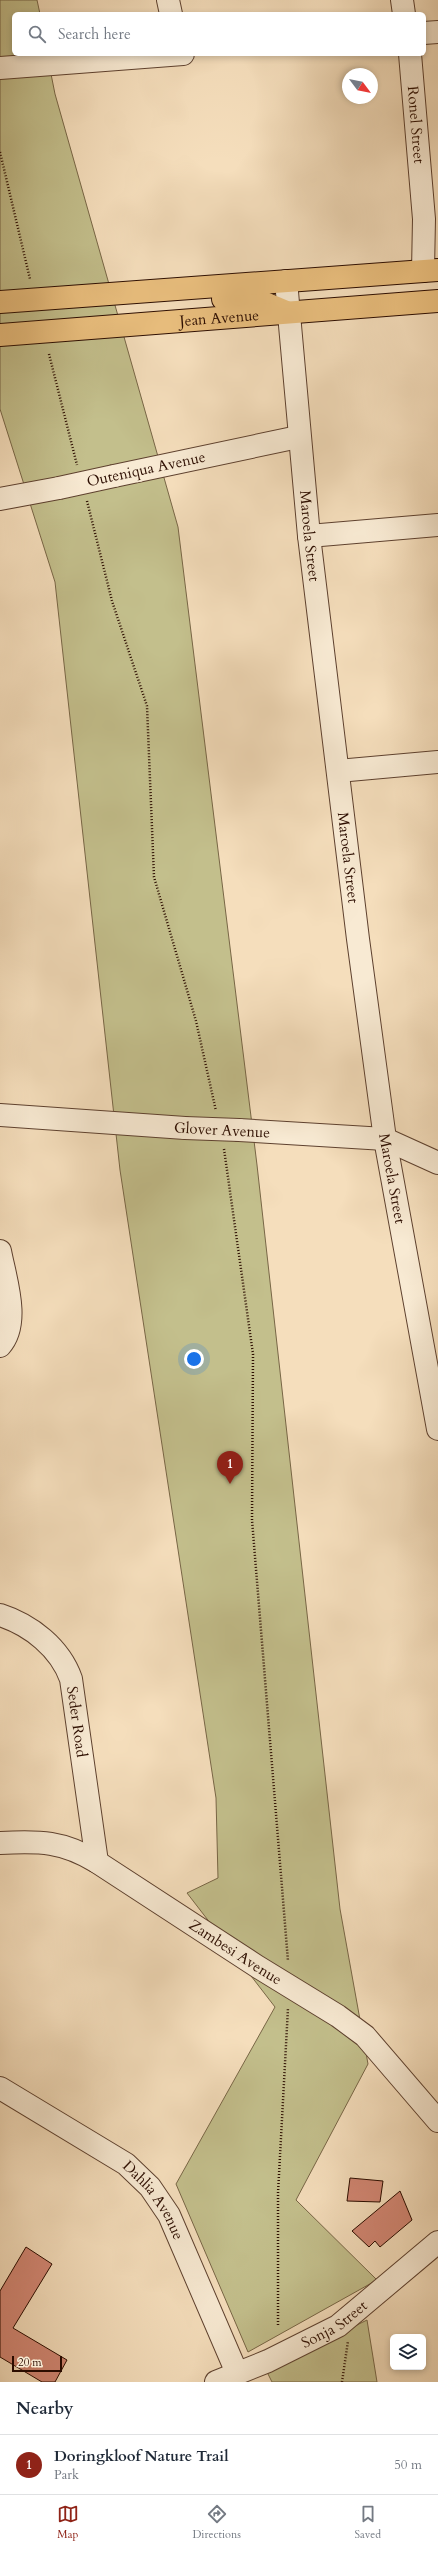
<!DOCTYPE html>
<style>
:root{--surface:#fff;--page:#f6f6f7;--text:#1f2937;--muted:#747a83;--line:#e0e1e3;--accent:#8f2418}
body{margin:0;font-family:Cardo,serif;background:var(--page);color:var(--text)}
.controls{position:absolute;right:12px;bottom:12px;display:grid;overflow:hidden;border-radius:6px;box-shadow:0 2px 6px #0003}
.controls button{width:36px;height:36px;display:grid;place-items:center;padding:0;border:0;border-bottom:1px solid var(--line);background:var(--surface);color:var(--text);font:20px sans-serif}
.compass{position:absolute;left:342px;top:68px;width:36px;height:36px;border-radius:50%;background:var(--surface);box-shadow:0 2px 6px #0003;rotate:122deg}
.scale{position:absolute;left:12px;bottom:10px;width:50px;box-sizing:border-box;padding-left:4px;border:2px solid #2c0d00;border-top:0;font-size:11px;line-height:14px;white-space:nowrap;color:#2c0d00;-webkit-text-stroke:3px #f8ead3;paint-order:stroke}
.you{position:absolute;left:194px;top:1359px;width:14px;height:14px;margin:-10px;border:3px solid #fff;border-radius:50%;background:#1a73e8;box-shadow:0 0 0 6px #1a73e833}
.badge{display:grid;place-items:center;width:26px;height:26px;border-radius:50%;background:var(--accent);color:#fff;font-size:13px;font-weight:700}
.pin{position:absolute;translate:-50% -33px;filter:drop-shadow(0 1px 2px #0008)}
.pin::after{content:'';position:absolute;top:21px;width:14px;height:12px;background:inherit;clip-path:polygon(0 0,100% 0,50% 100%)}
.list{margin:0;padding:0;list-style:none}
h2{display:flex;justify-content:space-between;align-items:center;height:52px;margin:0;padding:0 16px;font-size:17px}
h2 small{font-size:13px;font-weight:400;color:var(--muted)}
.list li{display:grid;grid-template-columns:26px 1fr auto;gap:12px;align-items:center;box-sizing:border-box;height:60px;padding:0 16px;border-top:1px solid var(--line)}
.list b{display:block;font-size:15px;white-space:nowrap}
.list p{margin:0;font-size:13px;white-space:nowrap;color:var(--muted)}
.list em{font-size:13px;font-style:normal;color:var(--muted)}
.icon{flex:none;width:22px;height:22px;fill:none;stroke:currentColor;stroke-width:2;stroke-linecap:round;stroke-linejoin:round}
.map{position:relative;flex:none;width:438px;height:2382px;overflow:hidden}
.search{position:absolute;background:var(--surface);box-shadow:0 2px 6px #0003;left:12px;right:12px;top:12px;height:44px;display:flex;align-items:center;gap:10px;box-sizing:border-box;padding:0 14px;border-radius:6px;color:var(--muted);font-size:15px}
.sheet{height:112px;background:var(--surface)}
nav{display:flex;justify-content:space-around;align-items:center;box-sizing:border-box;height:56px;border-top:1px solid var(--line);background:var(--surface);font-size:11px;color:var(--muted)}
nav a{display:grid;justify-items:center;gap:2px}
nav .on{color:var(--accent)}
.map>svg:first-child{display:block}
.green{fill:#c3bf8c;stroke:#786646}
.building{fill:#d28774;stroke:#2c0d00}
.lines{fill:none;stroke-linecap:round;stroke-linejoin:round}
.minor-casing{stroke:#5e412f;stroke-width:24}
.major-casing{stroke:#2c0d00;stroke-width:24}
.path{stroke:#2c0d00;stroke-width:2.5;stroke-dasharray:1 2;stroke-linecap:butt}
.minor{stroke:#f8ead3;stroke-width:22}
.major{stroke:#eabf7e;stroke-width:22}
.minor-bridge-casing{stroke:#5e412f;stroke-width:24;stroke-linecap:butt}
.minor-bridge{stroke:#f8ead3;stroke-width:22}
.labels{text-anchor:middle;dominant-baseline:central;stroke-width:3.5;stroke-linejoin:round;paint-order:stroke}
.street-label{font-size:15px;fill:#2c0d00;stroke:#f8ead3}
</style>
<div class="map">
<svg width="438" height="2382" viewBox="0 0 438 2382">
<rect width="100%" height="100%" fill="#f5debc"/>
<filter id="stains"><feTurbulence type="fractalNoise" baseFrequency=".005" numOctaves="4"/><feColorMatrix values="0 0 0 0 .2 0 0 0 0 .09 0 0 0 0 .02 0 0 0 .5 -.17"/></filter>
<radialGradient id="worn" r=".72"><stop offset=".6" stop-color="#630" stop-opacity="0"/><stop offset="1" stop-color="#630" stop-opacity=".3"/></radialGradient>
<g class="green">
<polygon points="0,0 37,0 40,14 14,14 14,54 47,54 55,94 178,527 257,1165 340,1909 368,2064 296,2200 377,2280 248,2352 176,2184 275,2007 187,1893 218,1878 216,1798 120,1170 55,582 0,409"/>
<polygon points="367,2320 377,2382 272,2382 266,2370"/>
</g>
<g class="building">
<polygon points="350,2178 383,2181 380,2202 347,2201"/>
<polygon points="400,2191 412,2220 380,2247 375,2241 369,2247 352,2231"/>
<polygon points="26,2247 52,2264 13,2328 67,2360 55,2382 42,2382 0,2357 0,2291"/>
</g>
<g class="lines">
<defs>
<g id="minor">
<polyline points="168,0 171,14"/>
<polyline points="402,0 404,14"/>
<polyline points="424,33 438,32"/>
<path id="s1" d="M410 54 424 219 423 271"/>
<polyline points="0,68 183,54"/>
<path id="s2" d="M286 281 309 536 358 939 385 1139 438 1429"/>
<polyline points="114,476 298,437"/>
<polyline points="0,499 59,488"/>
<polyline points="309,536 438,525"/>
<polyline points="338,771 438,762"/>
<polyline points="0,1115 185,1128"/>
<polyline points="239,1130 385,1139 438,1163"/>
<path d="M0 1251C5 1278 21 1323 0 1346"/>
<path id="s3" d="M0 1615C31 1625 60 1648 71 1679L97 1862"/>
<path id="s4" d="M0 1843C40 1841 63 1841 97 1862L258 1967 338 2016 365 2036 438 2121"/>
<path id="s5" d="M0 2088 126 2164 150 2187 169 2215 237 2373"/>
<path id="s6" d="M216 2382 268 2361 338 2326 438 2242"/>
</g>
<g id="major">
<polyline points="223,299 255,299 286,312"/>
<polyline points="0,302 438,270"/>
<path id="s7" d="M0 335 438 301"/>
</g>
</defs>
<use href="#minor" class="minor-casing"/>
<use href="#major" class="major-casing"/>
<g class="path">
<polyline points="0,152 30,279"/>
<polyline points="49,354 77,465"/>
<polyline points="87,501 112,601 147,706 154,877 196,1021 216,1111"/>
<polyline points="224,1149 253,1354 252,1520 288,1961"/>
<polyline points="278,2325 278,2193 288,2008"/>
<polyline points="342,2382 348,2341"/>
</g>
<use href="#minor" class="minor"/>
<use href="#major" class="major"/>
<defs>
<g id="minor-bridge">
<polyline points="59,488 114,476"/>
<polyline points="185,1128 239,1130"/>
</g>
</defs>
<use href="#minor-bridge" class="minor-bridge-casing"/>
<use href="#minor-bridge" class="minor-bridge"/>
</g>
<g class="labels">
<g class="street-label">
<text stroke="none"><textPath href="#s1" startOffset="71">Ronel Street</textPath></text>
<text stroke="none"><textPath href="#s7" startOffset="220">Jean Avenue</textPath></text>
<text transform="translate(146 469) rotate(-12)">Outeniqua Avenue</text>
<text stroke="none"><textPath href="#s2" startOffset="256">Maroela Street</textPath></text>
<text stroke="none"><textPath href="#s2" startOffset="580">Maroela Street</textPath></text>
<text transform="translate(222 1130) rotate(3)">Glover Avenue</text>
<text stroke="none"><textPath href="#s2" startOffset="904">Maroela Street</textPath></text>
<text stroke="none"><textPath href="#s3" startOffset="142">Seder Road</textPath></text>
<text stroke="none"><textPath href="#s4" startOffset="266">Zambesi Avenue</textPath></text>
<text stroke="none"><textPath href="#s5" startOffset="193">Dahlia Avenue</textPath></text>
<text stroke="none"><textPath href="#s6" startOffset="132">Sonja Street</textPath></text>
</g>
</g>
<rect width="100%" height="100%" filter="url(#stains)"/>
<rect width="100%" height="100%" fill="url(#worn)"/>
</svg>
<div class="controls">
<button><svg class="icon" aria-label="layers" viewBox="0 0 24 24"><path d="M12 4l9 5-9 5-9-5zM3 14l9 5 9-5"/></svg></button>
</div>
<svg class="compass" viewBox="-18 -18 36 36"><path d="M0-13l5 13h-10z" fill="#e53935"/><path d="M0 13l5-13h-10z" fill="#747a83"/></svg>
<div class="scale">20 m</div>
<div class="you"></div>
<div class="pin badge" style="left:230px;top:1484px">1</div>
<div class="search"><svg class="icon" aria-label="search" viewBox="0 0 24 24"><circle cx="10" cy="10" r="6"/><path d="M15 15l6 6"/></svg>Search here</div>
</div>
<section class="sheet">
<h2>Nearby<small></small></h2>
<ul class="list">
<li><span class="badge">1</span><div><b>Doringkloof Nature Trail</b><p>Park</p></div><em>50 m</em></li>
</ul>
</section>
<nav>
<a class="on"><svg class="icon" aria-label="map" viewBox="0 0 24 24"><path d="M3 6l6-2 6 2 6-2v14l-6 2-6-2-6 2zM9 4v14M15 6v14"/></svg>Map</a>
<a><svg class="icon" aria-label="directions" viewBox="0 0 24 24"><path d="M12 3l9 9-9 9-9-9zM9 14v-3h6M13 9l2 2-2 2"/></svg>Directions</a>
<a><svg class="icon" aria-label="saved" viewBox="0 0 24 24"><path d="M7 4h10v16l-5-4-5 4z"/></svg>Saved</a>
</nav>
